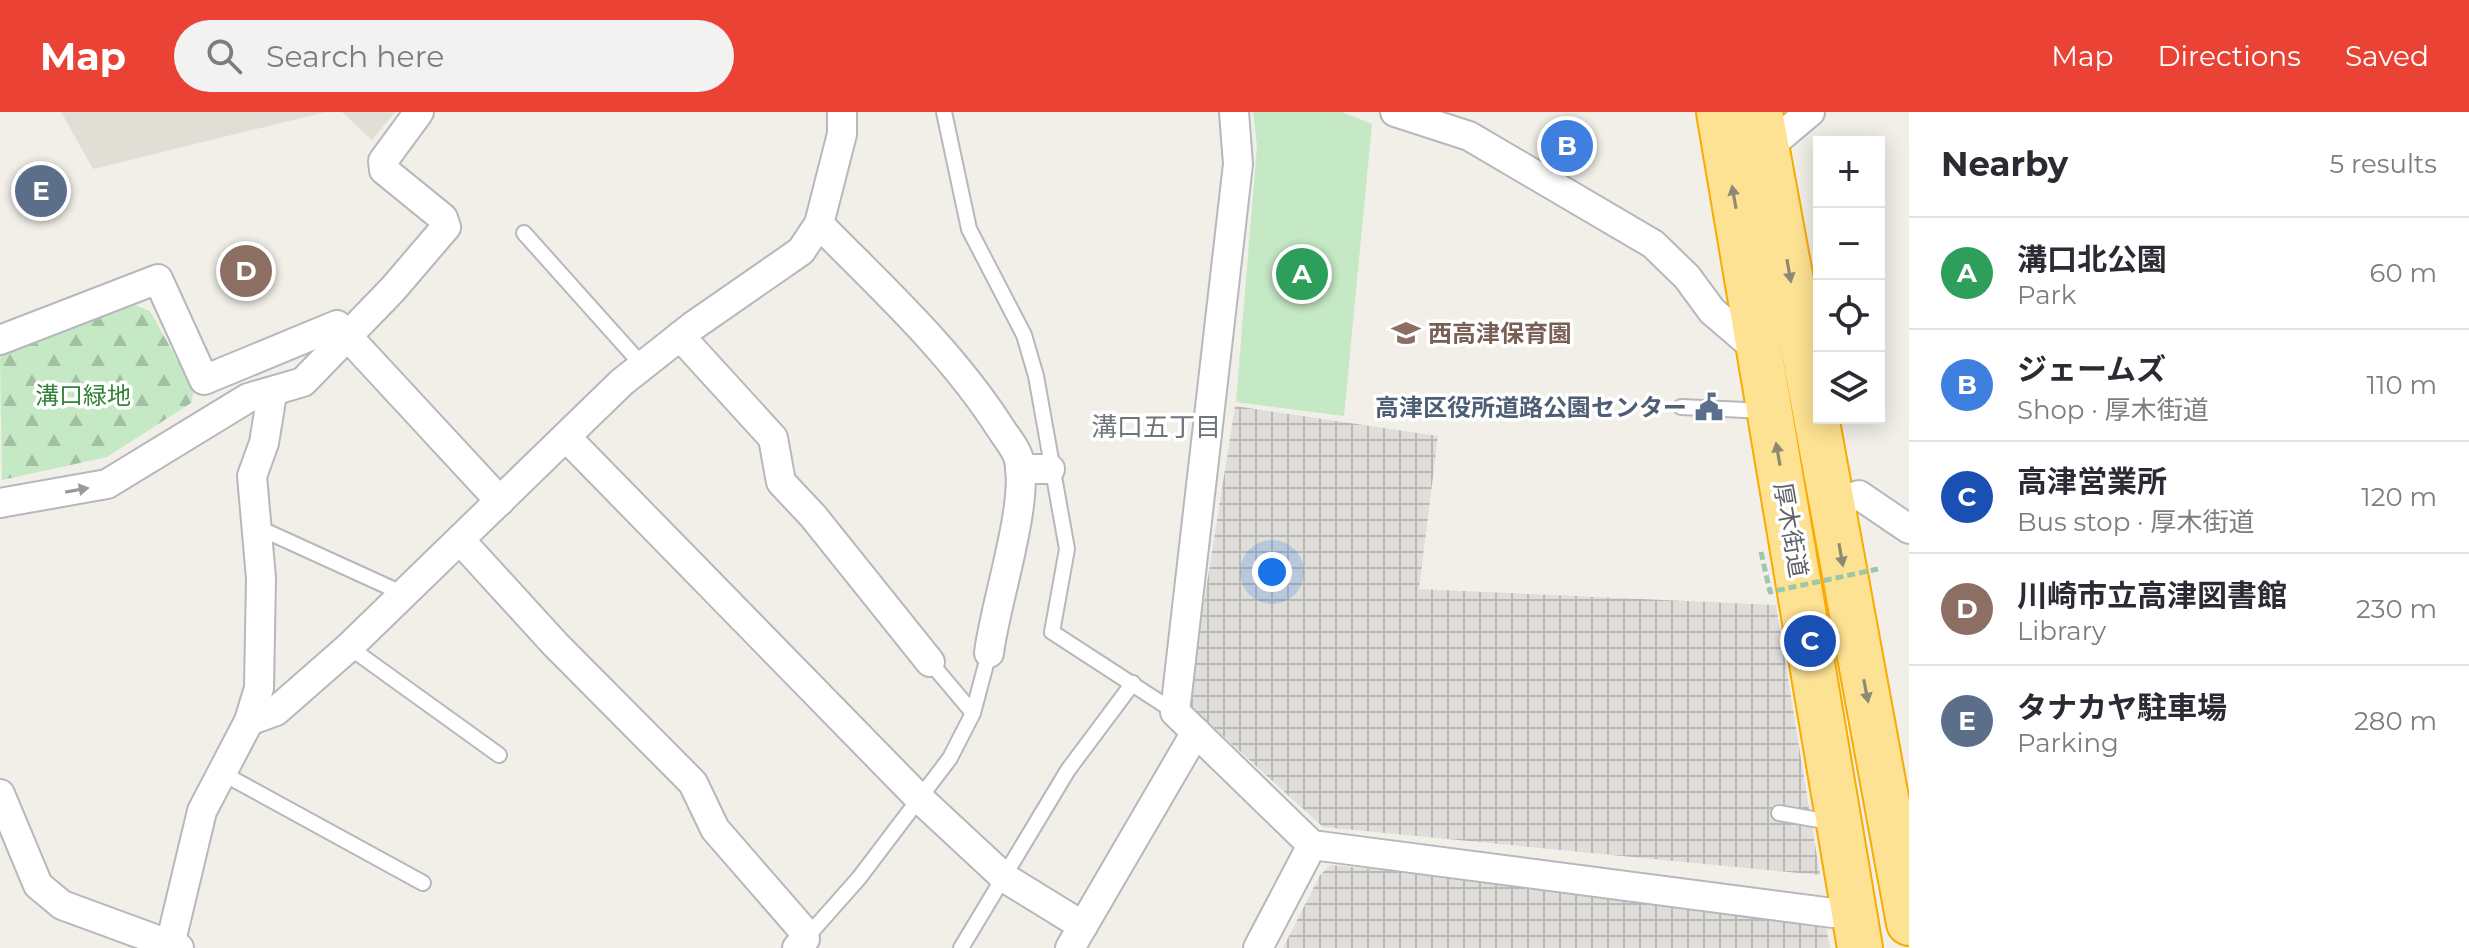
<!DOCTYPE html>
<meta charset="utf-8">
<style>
:root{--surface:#fff;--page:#f2f2f3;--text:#2b2b33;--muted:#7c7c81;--line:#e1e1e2;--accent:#ea4335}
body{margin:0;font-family:Montserrat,"Noto Sans JP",sans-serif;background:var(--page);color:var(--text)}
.controls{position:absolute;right:24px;top:24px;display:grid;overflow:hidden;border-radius:0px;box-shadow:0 4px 20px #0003}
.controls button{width:72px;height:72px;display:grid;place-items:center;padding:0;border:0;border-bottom:2px solid var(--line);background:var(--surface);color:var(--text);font:40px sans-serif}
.you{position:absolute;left:1272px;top:460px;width:28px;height:28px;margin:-20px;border:6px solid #fff;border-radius:50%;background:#1a73e8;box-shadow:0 0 0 12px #1a73e833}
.badge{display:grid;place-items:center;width:52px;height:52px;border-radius:50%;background:var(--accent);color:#fff;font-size:26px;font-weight:700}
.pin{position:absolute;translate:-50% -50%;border:4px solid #fff;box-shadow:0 2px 8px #0006}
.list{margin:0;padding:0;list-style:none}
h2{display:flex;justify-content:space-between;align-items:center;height:104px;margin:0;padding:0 32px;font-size:34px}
h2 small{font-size:26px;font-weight:400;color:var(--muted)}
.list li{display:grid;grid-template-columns:52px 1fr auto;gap:24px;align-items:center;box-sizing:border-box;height:112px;padding:0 32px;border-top:2px solid var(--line)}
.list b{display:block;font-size:30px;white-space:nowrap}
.list p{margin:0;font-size:26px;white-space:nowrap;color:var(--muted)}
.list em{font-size:26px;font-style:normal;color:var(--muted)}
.icon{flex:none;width:44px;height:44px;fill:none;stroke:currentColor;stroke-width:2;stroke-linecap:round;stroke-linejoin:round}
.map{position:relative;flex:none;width:1909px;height:836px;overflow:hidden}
header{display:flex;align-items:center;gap:48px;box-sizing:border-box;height:112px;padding:0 40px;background:var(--accent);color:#fff}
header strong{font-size:38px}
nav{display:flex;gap:44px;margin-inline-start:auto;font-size:28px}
.search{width:560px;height:72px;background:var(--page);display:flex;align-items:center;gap:20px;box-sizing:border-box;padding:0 28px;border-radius:44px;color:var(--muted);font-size:30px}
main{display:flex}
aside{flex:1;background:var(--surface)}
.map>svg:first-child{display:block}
.industrial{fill:url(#industrial-grid)}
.education{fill:#e1ded6}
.forest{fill:url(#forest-firs)}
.park{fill:#c5e8c5}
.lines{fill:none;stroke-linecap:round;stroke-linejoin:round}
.lane-casing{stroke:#b5b8bc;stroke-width:18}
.street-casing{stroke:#b5b8bc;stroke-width:32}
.highway-casing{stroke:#f9ab00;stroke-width:48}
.lane{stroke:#fff;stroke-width:14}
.street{stroke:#fff;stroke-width:28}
.highway{stroke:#fde293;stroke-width:44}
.path-bridge{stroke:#9cc7a9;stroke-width:5;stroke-dasharray:8 4;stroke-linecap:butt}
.oneway{fill:#8e8975}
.oneway2{fill:#979a9d}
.labels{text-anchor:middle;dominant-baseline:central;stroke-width:7;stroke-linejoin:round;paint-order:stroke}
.education-label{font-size:24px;font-weight:bold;fill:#785e54;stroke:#fff;text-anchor:start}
.park-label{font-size:24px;fill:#348238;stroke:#fff}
.service-label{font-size:24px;font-weight:bold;fill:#4e5e75;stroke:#fff;text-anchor:end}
.street-label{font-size:24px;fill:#5f6368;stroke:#fff}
.neighbourhood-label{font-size:26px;fill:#70757a;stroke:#fff}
</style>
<header>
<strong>Map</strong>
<div class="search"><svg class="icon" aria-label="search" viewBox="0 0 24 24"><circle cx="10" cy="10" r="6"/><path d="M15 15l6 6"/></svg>Search here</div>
<nav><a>Map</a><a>Directions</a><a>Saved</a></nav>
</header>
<main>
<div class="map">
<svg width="1909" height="836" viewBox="0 0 1909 836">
<defs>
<pattern id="industrial-grid" width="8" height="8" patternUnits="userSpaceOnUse" patternTransform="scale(2)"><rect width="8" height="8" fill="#e0deda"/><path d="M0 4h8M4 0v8" fill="none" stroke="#b9b8b5"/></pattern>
<pattern id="forest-firs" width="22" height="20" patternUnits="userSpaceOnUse" patternTransform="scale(2)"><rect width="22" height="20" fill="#c5e8c5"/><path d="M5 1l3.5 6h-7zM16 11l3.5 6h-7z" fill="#a3c0a4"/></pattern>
</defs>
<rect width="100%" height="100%" fill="#f1efe8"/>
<g class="industrial">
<polygon points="1235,294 1438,324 1419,477 1776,493 1820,763 1323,715 1188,592"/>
<polygon points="1331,753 1824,802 1830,836 1283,836 1320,763"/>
</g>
<g class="education">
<polygon points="61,0 326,0 93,57"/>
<polygon points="342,0 395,0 372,28"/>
</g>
<polygon class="forest" points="135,193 150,199 194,278 191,291 107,345 2,368 0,244"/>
<polygon class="park" points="1253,0 1342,0 1372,12 1344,304 1236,290 1257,34"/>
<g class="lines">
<defs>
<g id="lane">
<polyline points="944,0 969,117 1024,223 1036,264 1067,437 1052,520 1175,600"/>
<polyline points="524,121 643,254"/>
<polyline points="1681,295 1766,299"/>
<polyline points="257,415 404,482"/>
<polyline points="349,535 499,643"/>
<polyline points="930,550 973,601"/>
<polyline points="222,661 423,771"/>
<polyline points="1779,701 1819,708 1831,700"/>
<polyline points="805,827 859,766 950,646 973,601 989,541"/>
<polyline points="961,836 1068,658 1133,571"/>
</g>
<g id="street">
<polyline points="1234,0 1238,52 1175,600 1312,733 1833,801 1854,795"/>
<polyline points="1395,0 1469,24 1653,132 1687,165 1712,199 1760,240"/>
<polyline points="1767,36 1810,0"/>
<path d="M819 112C883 177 952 240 1001 317 1007 326 1017 338 1019 348 1029 393 995 491 989 541"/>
<polyline points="680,224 773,326 781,370 813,404 930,550"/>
<polyline points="0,228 158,167 204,268 337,213 500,389"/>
<polyline points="566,325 920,687 1005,766 1083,814"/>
<polyline points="1020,357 1050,357"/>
<polyline points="0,391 107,372 248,286 303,270 393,177 446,115 443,106 384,58 383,49 419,0"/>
<polyline points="1832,392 1859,383 1909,417"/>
<polyline points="460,428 555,532 693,671 715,717 802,817 805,827 797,836"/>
<polyline points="249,609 276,599 349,535 622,270 693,214 801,139 819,112 842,22 842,0"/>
<polyline points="0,682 38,773 62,793 179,836"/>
<polyline points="170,833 202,699 249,609 259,576 261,466 252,364 264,331 272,282"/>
<polyline points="1070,836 1196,620"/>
<polyline points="1258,836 1312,733"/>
</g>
<g id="highway">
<polyline points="1719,0 1860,836"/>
<polyline points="1760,0 1909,811"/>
</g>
</defs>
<use href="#lane" class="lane-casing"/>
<use href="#street" class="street-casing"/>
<use href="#highway" class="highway-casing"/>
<use href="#lane" class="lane"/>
<use href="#street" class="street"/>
<use href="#highway" class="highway"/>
<polyline class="path-bridge" points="1761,440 1770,480 1878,457"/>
</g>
<defs><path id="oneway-solid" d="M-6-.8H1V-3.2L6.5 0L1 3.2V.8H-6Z" transform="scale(2)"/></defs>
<g class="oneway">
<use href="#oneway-solid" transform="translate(1734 85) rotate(-100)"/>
<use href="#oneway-solid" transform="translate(1789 159) rotate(80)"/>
<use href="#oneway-solid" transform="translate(1778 342) rotate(-100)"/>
<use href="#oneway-solid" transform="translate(1841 443) rotate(80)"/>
<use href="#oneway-solid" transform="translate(1866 579) rotate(79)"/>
</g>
<use class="oneway2" href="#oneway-solid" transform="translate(77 378) rotate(-10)"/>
<defs>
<symbol id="school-bare" viewBox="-9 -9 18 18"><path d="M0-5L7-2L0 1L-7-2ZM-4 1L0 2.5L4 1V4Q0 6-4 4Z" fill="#8d6e63" stroke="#fff" stroke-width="2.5" paint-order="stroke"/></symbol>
<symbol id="civic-bare" viewBox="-9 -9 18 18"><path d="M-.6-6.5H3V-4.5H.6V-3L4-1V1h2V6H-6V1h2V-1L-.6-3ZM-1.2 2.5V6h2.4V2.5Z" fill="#5c6f8a" stroke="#fff" stroke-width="2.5" paint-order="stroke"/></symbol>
</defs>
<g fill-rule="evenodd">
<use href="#school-bare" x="1386" y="201" width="40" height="40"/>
<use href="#civic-bare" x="1689" y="275" width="40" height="40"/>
</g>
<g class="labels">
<g class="education-label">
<text x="1428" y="221">西高津保育園</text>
</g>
<g class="park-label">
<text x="83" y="283">溝口緑地</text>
</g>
<g class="service-label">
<text x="1687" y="295">高津区役所道路公園センター</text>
</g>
<g class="street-label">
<text transform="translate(1791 418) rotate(80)">厚木街道</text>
</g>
<g class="neighbourhood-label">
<text x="1156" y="315">溝口五丁目</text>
</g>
</g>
</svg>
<div class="controls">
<button>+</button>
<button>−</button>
<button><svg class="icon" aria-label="locate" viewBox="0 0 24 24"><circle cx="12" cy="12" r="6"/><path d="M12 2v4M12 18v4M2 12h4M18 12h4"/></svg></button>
<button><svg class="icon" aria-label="layers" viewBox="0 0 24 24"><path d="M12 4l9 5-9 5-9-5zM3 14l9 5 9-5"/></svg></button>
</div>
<div class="you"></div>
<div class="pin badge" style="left:1302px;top:162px;background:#2e9e5b">A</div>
<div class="pin badge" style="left:1567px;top:34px;background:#3f7fe0">B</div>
<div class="pin badge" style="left:1810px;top:529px;background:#1a4fb4">C</div>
<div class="pin badge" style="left:246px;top:159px;background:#8d6e63">D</div>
<div class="pin badge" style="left:41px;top:79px;background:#5c6f8a">E</div>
</div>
<aside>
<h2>Nearby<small>5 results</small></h2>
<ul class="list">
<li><span class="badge" style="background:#2e9e5b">A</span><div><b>溝口北公園</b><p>Park</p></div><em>60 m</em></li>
<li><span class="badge" style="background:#3f7fe0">B</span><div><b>ジェームズ</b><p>Shop · 厚木街道</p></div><em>110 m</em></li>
<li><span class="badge" style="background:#1a4fb4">C</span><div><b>高津営業所</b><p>Bus stop · 厚木街道</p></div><em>120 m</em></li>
<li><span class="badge" style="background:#8d6e63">D</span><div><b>川崎市立高津図書館</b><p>Library</p></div><em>230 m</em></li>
<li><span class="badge" style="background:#5c6f8a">E</span><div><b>タナカヤ駐車場</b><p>Parking</p></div><em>280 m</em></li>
</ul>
</aside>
</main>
